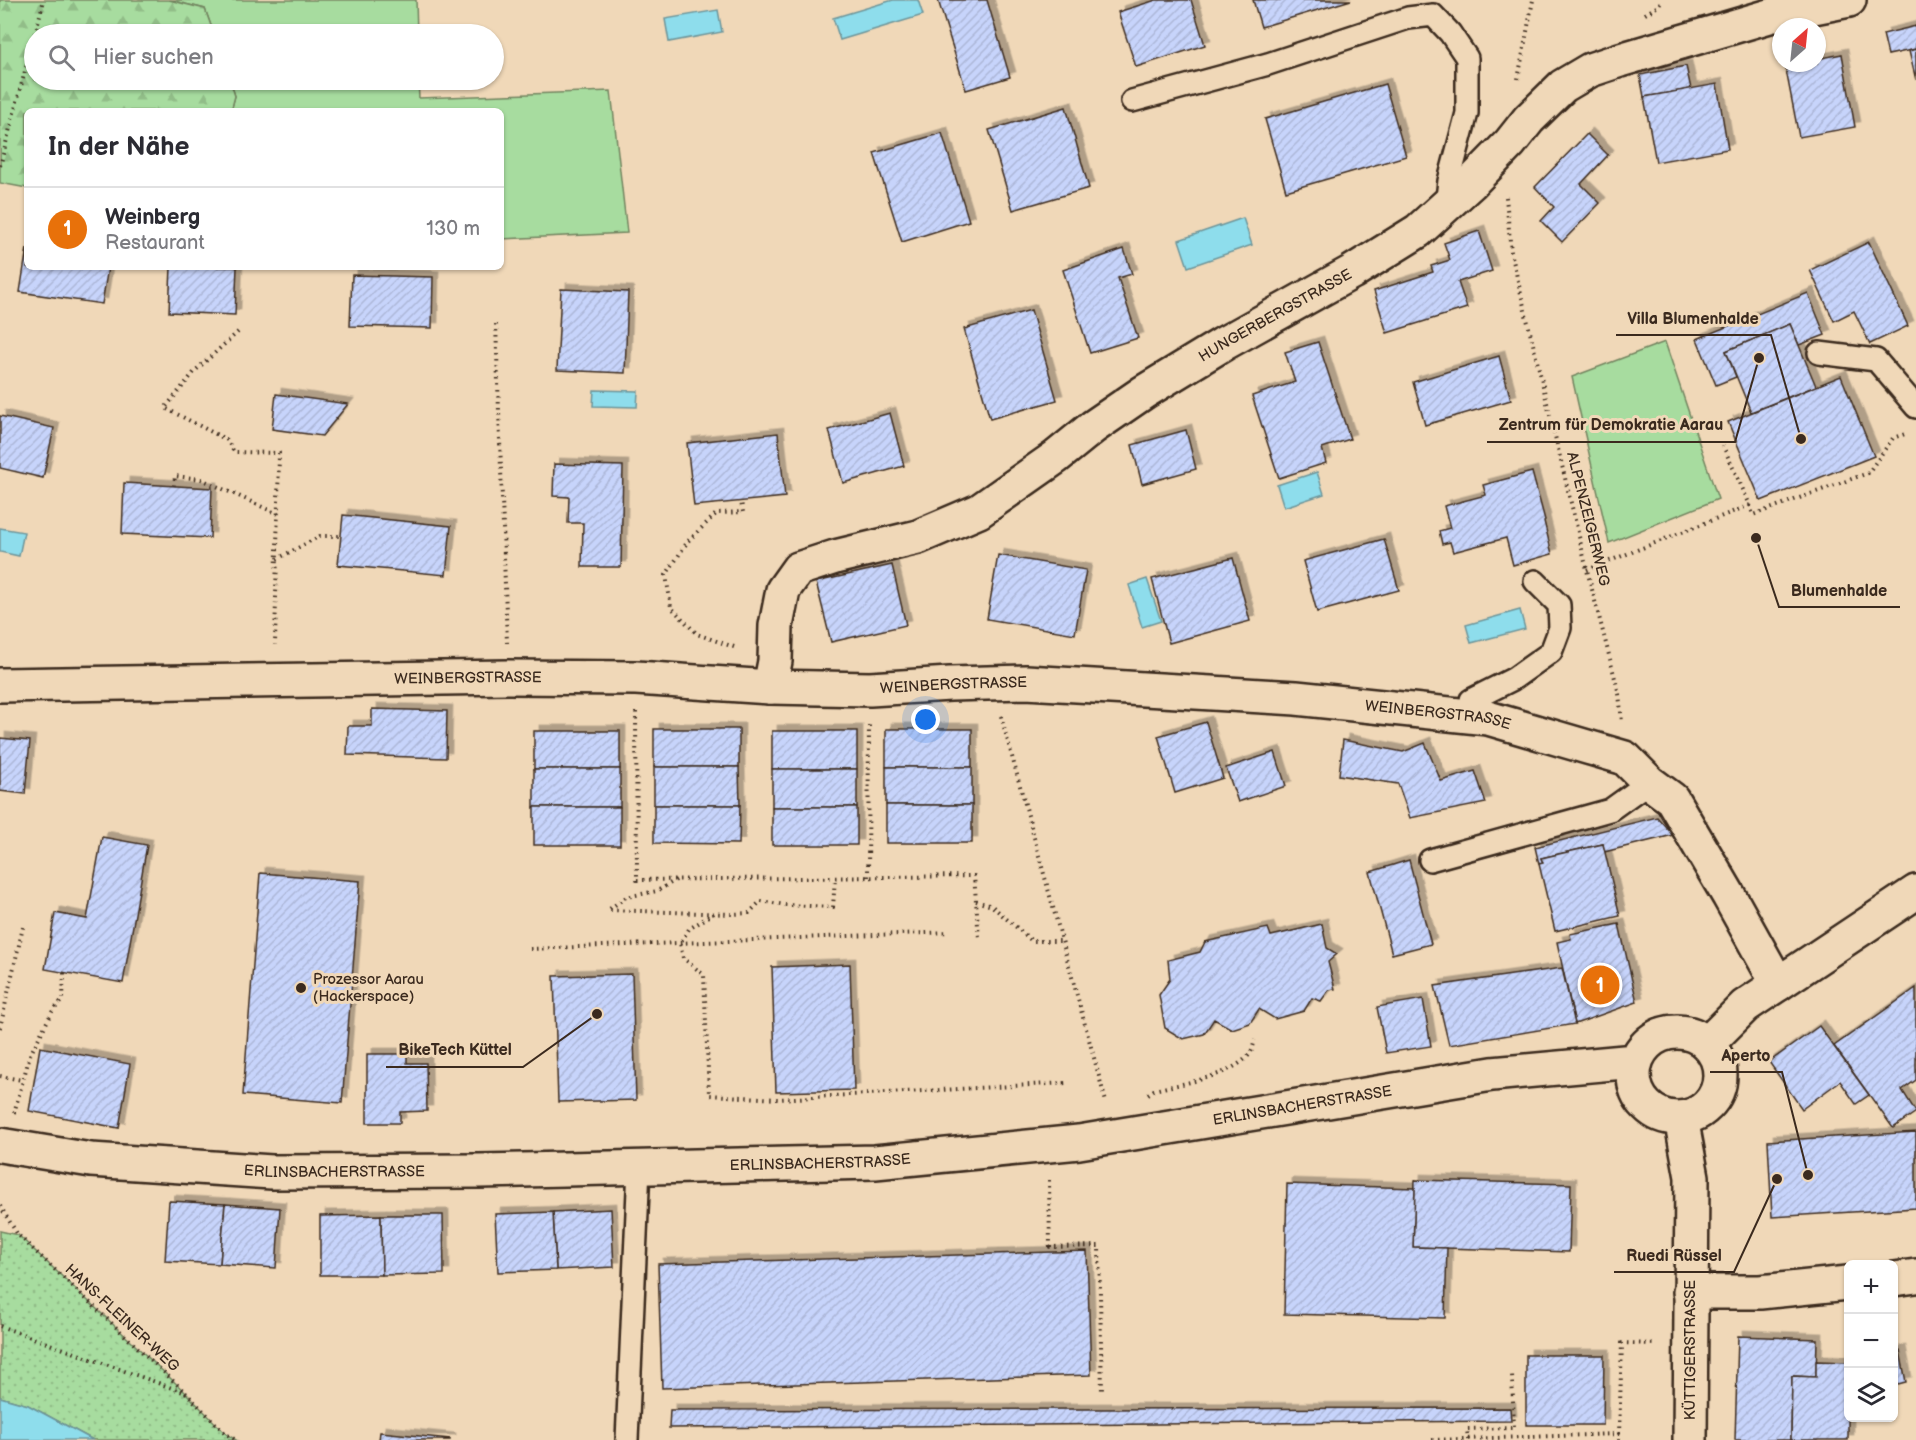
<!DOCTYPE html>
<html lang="de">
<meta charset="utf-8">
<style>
:root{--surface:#fff;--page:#f2f2f3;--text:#2b2b33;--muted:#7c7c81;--line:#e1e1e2;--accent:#ea580c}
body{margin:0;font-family:"Balsamiq Sans",sans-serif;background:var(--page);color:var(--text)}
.controls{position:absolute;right:18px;bottom:18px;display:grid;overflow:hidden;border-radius:9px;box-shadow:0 2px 4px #0004}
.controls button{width:54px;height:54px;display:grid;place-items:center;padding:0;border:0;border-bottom:2px solid var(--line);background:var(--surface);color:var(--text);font:30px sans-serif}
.compass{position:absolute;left:1772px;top:18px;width:54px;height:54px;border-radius:50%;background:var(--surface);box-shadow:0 2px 4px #0004;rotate:27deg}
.you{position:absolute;left:926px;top:720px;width:21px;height:21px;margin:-15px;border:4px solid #fff;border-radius:50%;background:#1a73e8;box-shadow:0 0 0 9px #1a73e833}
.badge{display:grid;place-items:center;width:39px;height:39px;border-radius:50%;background:var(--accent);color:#fff;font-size:20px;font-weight:700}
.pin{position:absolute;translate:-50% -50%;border:3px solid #fff;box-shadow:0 2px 6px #0006}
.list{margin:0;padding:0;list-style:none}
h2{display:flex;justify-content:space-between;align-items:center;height:78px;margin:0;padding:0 24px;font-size:26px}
h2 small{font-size:20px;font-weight:400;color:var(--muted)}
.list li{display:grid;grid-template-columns:39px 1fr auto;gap:18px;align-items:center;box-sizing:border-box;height:84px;padding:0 24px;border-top:2px solid var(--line)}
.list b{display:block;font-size:22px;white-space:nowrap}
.list p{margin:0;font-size:20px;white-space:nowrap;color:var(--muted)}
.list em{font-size:20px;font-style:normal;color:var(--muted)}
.icon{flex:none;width:33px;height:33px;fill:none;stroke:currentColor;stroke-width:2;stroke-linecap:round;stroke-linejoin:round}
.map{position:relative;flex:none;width:1916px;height:1440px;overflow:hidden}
.search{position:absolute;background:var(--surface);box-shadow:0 2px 4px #0004;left:24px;top:24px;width:480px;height:66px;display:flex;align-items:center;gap:15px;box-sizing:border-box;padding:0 21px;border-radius:33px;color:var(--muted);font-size:22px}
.panel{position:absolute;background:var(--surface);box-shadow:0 2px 4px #0004;left:24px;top:108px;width:480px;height:162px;border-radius:9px}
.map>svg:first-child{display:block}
.green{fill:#a7dc9f;stroke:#71835e;stroke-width:1.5}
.forest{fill:url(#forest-firs);stroke:#71835e;stroke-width:1.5}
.park{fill:url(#park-dots);stroke:#71835e;stroke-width:1.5}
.water{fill:#8eddec;stroke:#6d959a;stroke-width:1.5}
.building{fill:url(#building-hatch);stroke:#3b2a1e;stroke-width:1.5;filter:url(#shadow)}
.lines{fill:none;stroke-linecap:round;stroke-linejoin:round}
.lane-casing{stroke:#3b2a1e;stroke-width:26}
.street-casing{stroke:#3b2a1e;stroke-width:38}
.secondary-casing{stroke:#3b2a1e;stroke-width:38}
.path{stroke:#3b2a1e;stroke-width:4;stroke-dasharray:1.5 4.5;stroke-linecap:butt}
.lane{stroke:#f0d8b8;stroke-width:21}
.street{stroke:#f0d8b8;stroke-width:33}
.secondary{stroke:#f0d8b8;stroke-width:33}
.poi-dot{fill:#3b2a1e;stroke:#f0d8b8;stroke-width:2}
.labels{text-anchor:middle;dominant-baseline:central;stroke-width:6;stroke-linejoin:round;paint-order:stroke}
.street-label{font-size:15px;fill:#3b2a1e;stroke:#f0d8b8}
.poi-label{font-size:15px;fill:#3b2a1e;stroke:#f0d8b8;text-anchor:start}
.leader{fill:none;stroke:#3b2a1e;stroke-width:2}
.callout-dot{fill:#3b2a1e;stroke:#f0d8b8;stroke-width:2}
.callout-label{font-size:16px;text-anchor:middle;font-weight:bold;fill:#3b2a1e;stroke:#f0d8b8;stroke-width:6;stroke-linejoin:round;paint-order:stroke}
</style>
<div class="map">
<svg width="1916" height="1440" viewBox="0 0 1916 1440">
<defs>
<pattern id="forest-firs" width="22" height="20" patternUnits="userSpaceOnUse" patternTransform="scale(1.5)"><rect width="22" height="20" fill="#a7dc9f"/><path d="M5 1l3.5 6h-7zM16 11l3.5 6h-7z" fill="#91bd88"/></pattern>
<pattern id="park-dots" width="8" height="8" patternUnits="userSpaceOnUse" patternTransform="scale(1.5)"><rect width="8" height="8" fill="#a7dc9f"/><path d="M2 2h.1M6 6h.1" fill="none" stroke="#91bd88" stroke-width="1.8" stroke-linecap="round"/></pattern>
<pattern id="building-hatch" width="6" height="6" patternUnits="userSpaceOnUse" patternTransform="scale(1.5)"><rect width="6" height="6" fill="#c7d4fb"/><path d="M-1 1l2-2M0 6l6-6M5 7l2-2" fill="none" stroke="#acb6d7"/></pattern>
<filter id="shadow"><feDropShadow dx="5.5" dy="-5.5" stdDeviation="0" flood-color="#0004"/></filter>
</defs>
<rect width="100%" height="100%" fill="#f0d8b8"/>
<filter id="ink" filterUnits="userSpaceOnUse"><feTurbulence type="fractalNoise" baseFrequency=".0167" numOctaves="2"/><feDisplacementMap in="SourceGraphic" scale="12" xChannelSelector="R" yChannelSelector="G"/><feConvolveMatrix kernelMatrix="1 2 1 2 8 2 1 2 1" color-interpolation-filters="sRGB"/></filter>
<g filter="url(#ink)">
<g class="green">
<polygon points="169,0 416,0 417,34 214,34 205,9"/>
<polygon points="230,80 418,80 419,98 611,91 627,233 501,239 501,111 231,111 235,96"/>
<polygon points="1665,342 1718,499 1609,543 1572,377"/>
</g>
<polygon class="forest" points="0,0 169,0 205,9 214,34 34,34 34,80 230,80 235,96 231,111 27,111 27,188 0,183"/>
<polygon class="park" points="0,1231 18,1235 185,1392 226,1434 236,1440 93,1440 28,1405 0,1397"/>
<g class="water">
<polygon points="893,0 918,0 923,15 840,40 833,18"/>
<polygon points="718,10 722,32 669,42 665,19"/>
<polygon points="1243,218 1252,245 1188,267 1179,240"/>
<polygon points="594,390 638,391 637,407 593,406"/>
<polygon points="1317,472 1324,494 1284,507 1277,485"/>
<polygon points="0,528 24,532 19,556 0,552"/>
<polygon points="1147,579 1161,621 1142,627 1129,585"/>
<polygon points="1520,610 1525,629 1471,643 1466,625"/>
<polygon points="0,1397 28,1405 93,1440 0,1440"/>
</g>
<g class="building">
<polygon points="938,0 987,0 1010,77 966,90"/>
<polygon points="1156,0 1191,0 1205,45 1136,67 1118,12"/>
<polygon points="1253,0 1351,0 1261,27"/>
<polygon points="1916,26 1916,49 1888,55 1883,34"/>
<polygon points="1916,49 1916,80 1909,51"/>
<polygon points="1842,54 1855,127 1799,137 1785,65 1817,63 1817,59"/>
<polygon points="1686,66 1691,89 1644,97 1640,75"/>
<polygon points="1385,84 1406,156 1286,191 1265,119"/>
<polygon points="1717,84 1728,149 1656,162 1644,97"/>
<polygon points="1066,107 1089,188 1013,210 989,130"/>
<polygon points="942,133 969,221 902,242 874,153"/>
<polygon points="1587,134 1608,155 1581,184 1600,203 1562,242 1541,221 1554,207 1535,187"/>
<polygon points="1479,231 1492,271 1458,282 1467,308 1387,333 1374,291 1433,272 1431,266 1450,260 1444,243"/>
<polygon points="1869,242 1908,326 1870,344 1854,311 1834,321 1810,270"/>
<polygon points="27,248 27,267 108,267 102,304 20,292"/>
<polygon points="1124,249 1132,274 1118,278 1138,338 1090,353 1063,270"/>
<polygon points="171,267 237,267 235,315 169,312"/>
<polygon points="352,275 433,277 432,328 350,326"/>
<polygon points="561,289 628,292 625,373 557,370"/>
<polygon points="1808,293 1825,335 1799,345 1790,324 1726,351 1736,377 1716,385 1697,339"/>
<polygon points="1031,310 1057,400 990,419 964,329"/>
<polygon points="1790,324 1816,386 1751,412 1726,351"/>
<polygon points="1318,342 1350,439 1322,448 1326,463 1279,478 1252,396 1295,382 1285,352"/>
<polygon points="1499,356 1511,400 1425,425 1413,382"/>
<polygon points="1841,376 1874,456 1761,501 1728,422"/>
<polygon points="276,394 348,404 322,436 272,429"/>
<polygon points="890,413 904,466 843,483 829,430"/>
<polygon points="0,416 54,428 43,478 0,468"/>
<polygon points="1186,430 1196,469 1142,484 1132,445"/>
<polygon points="778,433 785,497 694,506 687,443"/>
<polygon points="554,464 623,466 621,567 582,567 583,523 568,523 569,497 553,496"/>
<polygon points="1532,472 1545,520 1544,521 1552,554 1513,565 1506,538 1453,552 1450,542 1442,544 1439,531 1450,528 1444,506 1486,495 1483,485"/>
<polygon points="124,483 212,488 210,538 122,534"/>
<polygon points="343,515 451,526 446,575 338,565"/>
<polygon points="1384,539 1399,590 1317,612 1303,561"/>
<polygon points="998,555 1086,570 1075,634 987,619"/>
<polygon points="1233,558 1250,621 1169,643 1152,579"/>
<polygon points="892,565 906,625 831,642 816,582"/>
<polygon points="372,709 447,711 446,758 347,755 348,726 372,726"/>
<polygon points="1206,722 1223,778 1175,793 1158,736"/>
<rect x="654" y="729" width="85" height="38"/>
<rect x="886" y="729" width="86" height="38"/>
<rect x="534" y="731" width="86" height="38"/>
<rect x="772" y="731" width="85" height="38"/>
<polygon points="0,738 30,741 25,794 0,791"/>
<polygon points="1343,740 1403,752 1425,743 1441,781 1475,771 1486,803 1410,818 1398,784 1339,775"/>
<polygon points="1275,752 1286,786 1238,802 1226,768"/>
<polygon points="654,767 739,767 740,805 654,805"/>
<rect x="886" y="767" width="86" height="38"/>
<rect x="534" y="769" width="86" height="38"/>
<rect x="772" y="769" width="85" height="38"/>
<polygon points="654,805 740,805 739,844 654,843"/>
<rect x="886" y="805" width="86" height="38"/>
<rect x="534" y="807" width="86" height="38"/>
<rect x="772" y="807" width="85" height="38"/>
<polygon points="1657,817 1673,835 1604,852 1603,844 1541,858 1543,863 1539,864 1535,847"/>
<polygon points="102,837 147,845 123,983 45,969 55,913 87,919"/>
<polygon points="1603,844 1620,916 1555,931 1539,864 1543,863 1541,858"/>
<polygon points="1409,860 1431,944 1392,954 1370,872"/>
<polygon points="260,873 360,881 342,1103 243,1095"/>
<polygon points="1322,924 1327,948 1337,954 1328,962 1335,989 1329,990 1321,1001 1312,998 1304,1011 1275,1019 1259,1009 1250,1023 1232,1029 1214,1019 1204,1034 1183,1039 1165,1028 1159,995 1170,979 1168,960 1200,952 1205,942 1268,928 1271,936"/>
<polygon points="1619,924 1637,1002 1575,1024 1557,942 1571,939 1570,934"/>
<polygon points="850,964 854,1090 776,1092 772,967"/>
<polygon points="1562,968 1575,1024 1449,1045 1435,986"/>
<polygon points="632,974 636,1100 558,1102 554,976"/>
<polygon points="1916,988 1916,1080 1902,1090 1916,1112 1893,1128 1834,1046"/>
<polygon points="1423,999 1431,1046 1386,1053 1377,1007"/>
<polygon points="1819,1026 1869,1095 1856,1104 1840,1081 1802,1109 1769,1062"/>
<polygon points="40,1047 130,1064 119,1128 29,1111"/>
<polygon points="367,1054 407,1054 407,1063 426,1063 427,1111 400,1112 400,1123 367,1123"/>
<polygon points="1916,1132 1916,1208 1772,1217 1768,1141"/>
<polygon points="1415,1180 1571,1184 1569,1252 1413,1247"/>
<polygon points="1287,1184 1415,1188 1413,1247 1447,1248 1445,1318 1284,1314"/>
<polygon points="169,1201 225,1204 220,1264 165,1261"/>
<polygon points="225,1204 280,1208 276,1268 220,1264"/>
<polygon points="611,1209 614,1267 556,1270 553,1212"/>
<polygon points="553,1212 556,1270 498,1272 495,1214"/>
<polygon points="381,1215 382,1275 320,1275 320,1216"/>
<polygon points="381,1215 443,1215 444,1274 382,1275"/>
<polygon points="1087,1251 1091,1375 662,1388 658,1264"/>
<polygon points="1738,1336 1817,1339 1816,1377 1792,1376 1791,1440 1735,1440"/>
<polygon points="1900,1351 1906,1382 1894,1385 1894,1352"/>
<polygon points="1526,1355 1604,1355 1603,1425 1526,1425"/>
<polygon points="1816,1361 1848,1362 1848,1440 1791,1440 1792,1376 1816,1377"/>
<polygon points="1510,1408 1511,1421 669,1428 670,1410"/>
<polygon points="380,1432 450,1439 450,1440 379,1440"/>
</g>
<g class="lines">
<defs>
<g id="lane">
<polyline points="1132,101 1268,64 1408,18 1433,15 1450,33 1467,58 1467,113 1449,181 1446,207"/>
<polyline points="1819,353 1876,360 1916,407"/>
<polyline points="1470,716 1471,700 1513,679 1551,652 1560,628 1559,605 1535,581"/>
<polyline points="1430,860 1610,810 1649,782"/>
<polyline points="627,1440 639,1167"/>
</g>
<g id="street">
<path id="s1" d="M0 685 508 677 636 678 770 687 870 689 950 684 1026 682 1296 698 1488 718 1625 758 1649 782 1672 799 1729 896 1778 984"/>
<path id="s2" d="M770 687 775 661 776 626 783 590 798 569 835 557 918 537 979 511 1056 457 1093 427 1144 392 1223 344 1352 272 1418 231 1471 183 1510 143 1529 119 1563 86 1590 70 1620 60 1773 15 1849 0"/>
<polyline points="1894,1279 1916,1276"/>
<polyline points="1690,1292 1760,1292 1848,1283"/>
</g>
<g id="secondary">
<circle cx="1677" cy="1075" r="43"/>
<polyline points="1707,1044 1745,1006 1916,892"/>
<polyline points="1681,1118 1692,1177 1690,1440"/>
<path id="s3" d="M0 1145 91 1160 272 1172 479 1171 875 1162 1079 1142 1492 1074 1635 1061"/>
</g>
</defs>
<use href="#lane" class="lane-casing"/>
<use href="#street" class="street-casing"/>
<use href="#secondary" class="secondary-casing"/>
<g class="path">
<polyline points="1645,14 1658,6 1662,0"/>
<polyline points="35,34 44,0"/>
<polyline points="1518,79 1533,0"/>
<polyline points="0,166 34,37"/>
<polyline points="1506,197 1511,252 1587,570 1619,694 1622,722"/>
<polyline points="496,324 507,643"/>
<polyline points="238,332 196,370 165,408 227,440 234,452 279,453 275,645"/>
<polyline points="174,486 175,476 201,479 278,514"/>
<polyline points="1750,505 1753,515 1868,473 1893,438 1905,434"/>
<polyline points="277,559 320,536 341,536"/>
<polyline points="1587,570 1750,505 1723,446"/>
<polyline points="734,647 697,634 671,607 666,575 688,541 717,513 743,512 741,502"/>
<polyline points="636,712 637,880 974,876 979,938"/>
<polyline points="1001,716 1106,1102"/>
<polyline points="868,877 869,723"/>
<polyline points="676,880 657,891 626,897 608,910 731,914 749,913 761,901 786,905 833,907 835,878"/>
<polyline points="976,901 992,906 1032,941 1062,941"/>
<polyline points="714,913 689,929 680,943 683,958 704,975 709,1095 778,1099 1067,1083"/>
<polyline points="530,949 949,932"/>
<polyline points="0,1028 24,923"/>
<polyline points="0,1076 22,1080"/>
<path d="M1148 1094 1154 1090C1183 1083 1226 1078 1247 1057 1252 1053 1253 1046 1255 1040"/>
<polyline points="14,1113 30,1055 52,1012 63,999 64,973"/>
<polyline points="1049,1180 1050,1247 1099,1246 1102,1393"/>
<polyline points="0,1206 18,1235 185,1392 226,1434 236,1440"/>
<polyline points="0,1326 183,1392"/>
<polyline points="1619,1434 1622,1343 1656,1344"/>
<polyline points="1432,1440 1619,1434 1619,1440"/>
<polyline points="1468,1440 1467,1429 1514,1428 1512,1375"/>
</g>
<use href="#lane" class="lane"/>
<use href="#street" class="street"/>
<use href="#secondary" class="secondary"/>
</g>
</g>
<circle class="poi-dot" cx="301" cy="988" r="6"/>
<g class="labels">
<g class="street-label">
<text stroke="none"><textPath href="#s2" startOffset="670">HUNGERBERGSTRASSE</textPath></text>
<text transform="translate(1588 519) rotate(76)">ALPENZEIGERWEG</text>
<text stroke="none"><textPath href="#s1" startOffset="468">WEINBERGSTRASSE</textPath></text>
<text stroke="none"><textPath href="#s1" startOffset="954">WEINBERGSTRASSE</textPath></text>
<text stroke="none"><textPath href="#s1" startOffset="1440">WEINBERGSTRASSE</textPath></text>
<text stroke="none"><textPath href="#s3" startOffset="1308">ERLINSBACHERSTRASSE</textPath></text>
<text stroke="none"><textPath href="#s3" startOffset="822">ERLINSBACHERSTRASSE</textPath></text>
<text stroke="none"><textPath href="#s3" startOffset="336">ERLINSBACHERSTRASSE</textPath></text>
<text transform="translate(122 1318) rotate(43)">HANS-FLEINER-WEG</text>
<text transform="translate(1690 1350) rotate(-90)">KÜTTIGERSTRASSE</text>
</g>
<g class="poi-label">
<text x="313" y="979">Prozessor Aarau<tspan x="313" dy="17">(Hackerspace)</tspan></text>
</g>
</g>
<path class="leader" d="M1801 439L1771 335H1616M1759 358L1735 442H1487M1756 538L1779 607H1900M597 1014L523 1067H386M1808 1175L1782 1072H1710M1777 1179L1734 1272H1614"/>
<g class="callout-dot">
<circle cx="1801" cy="439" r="6"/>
<circle cx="1759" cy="358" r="6"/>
<circle cx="1756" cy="538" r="6"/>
<circle cx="597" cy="1014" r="6"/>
<circle cx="1808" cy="1175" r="6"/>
<circle cx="1777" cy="1179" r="6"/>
</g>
<g class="callout-label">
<text x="1693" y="324">Villa Blumenhalde</text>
<text x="1611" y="430">Zentrum für Demokratie Aarau</text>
<text x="1839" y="596">Blumenhalde</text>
<text x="455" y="1055">BikeTech Küttel</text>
<text x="1746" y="1061">Aperto</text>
<text x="1674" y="1261">Ruedi Rüssel</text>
</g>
</svg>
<div class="controls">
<button>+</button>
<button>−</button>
<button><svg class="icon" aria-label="layers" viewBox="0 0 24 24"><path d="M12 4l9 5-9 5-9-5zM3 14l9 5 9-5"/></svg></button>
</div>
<svg class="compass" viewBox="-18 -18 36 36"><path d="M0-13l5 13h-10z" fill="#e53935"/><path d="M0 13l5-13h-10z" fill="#7c7c81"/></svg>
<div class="you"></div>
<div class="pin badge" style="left:1600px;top:985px;background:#e8710a">1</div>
<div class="search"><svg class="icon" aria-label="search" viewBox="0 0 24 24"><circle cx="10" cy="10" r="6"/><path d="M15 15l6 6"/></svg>Hier suchen</div>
<section class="panel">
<h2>In der Nähe<small></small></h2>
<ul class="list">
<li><span class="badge" style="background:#e8710a">1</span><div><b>Weinberg</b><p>Restaurant</p></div><em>130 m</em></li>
</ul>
</section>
</div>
